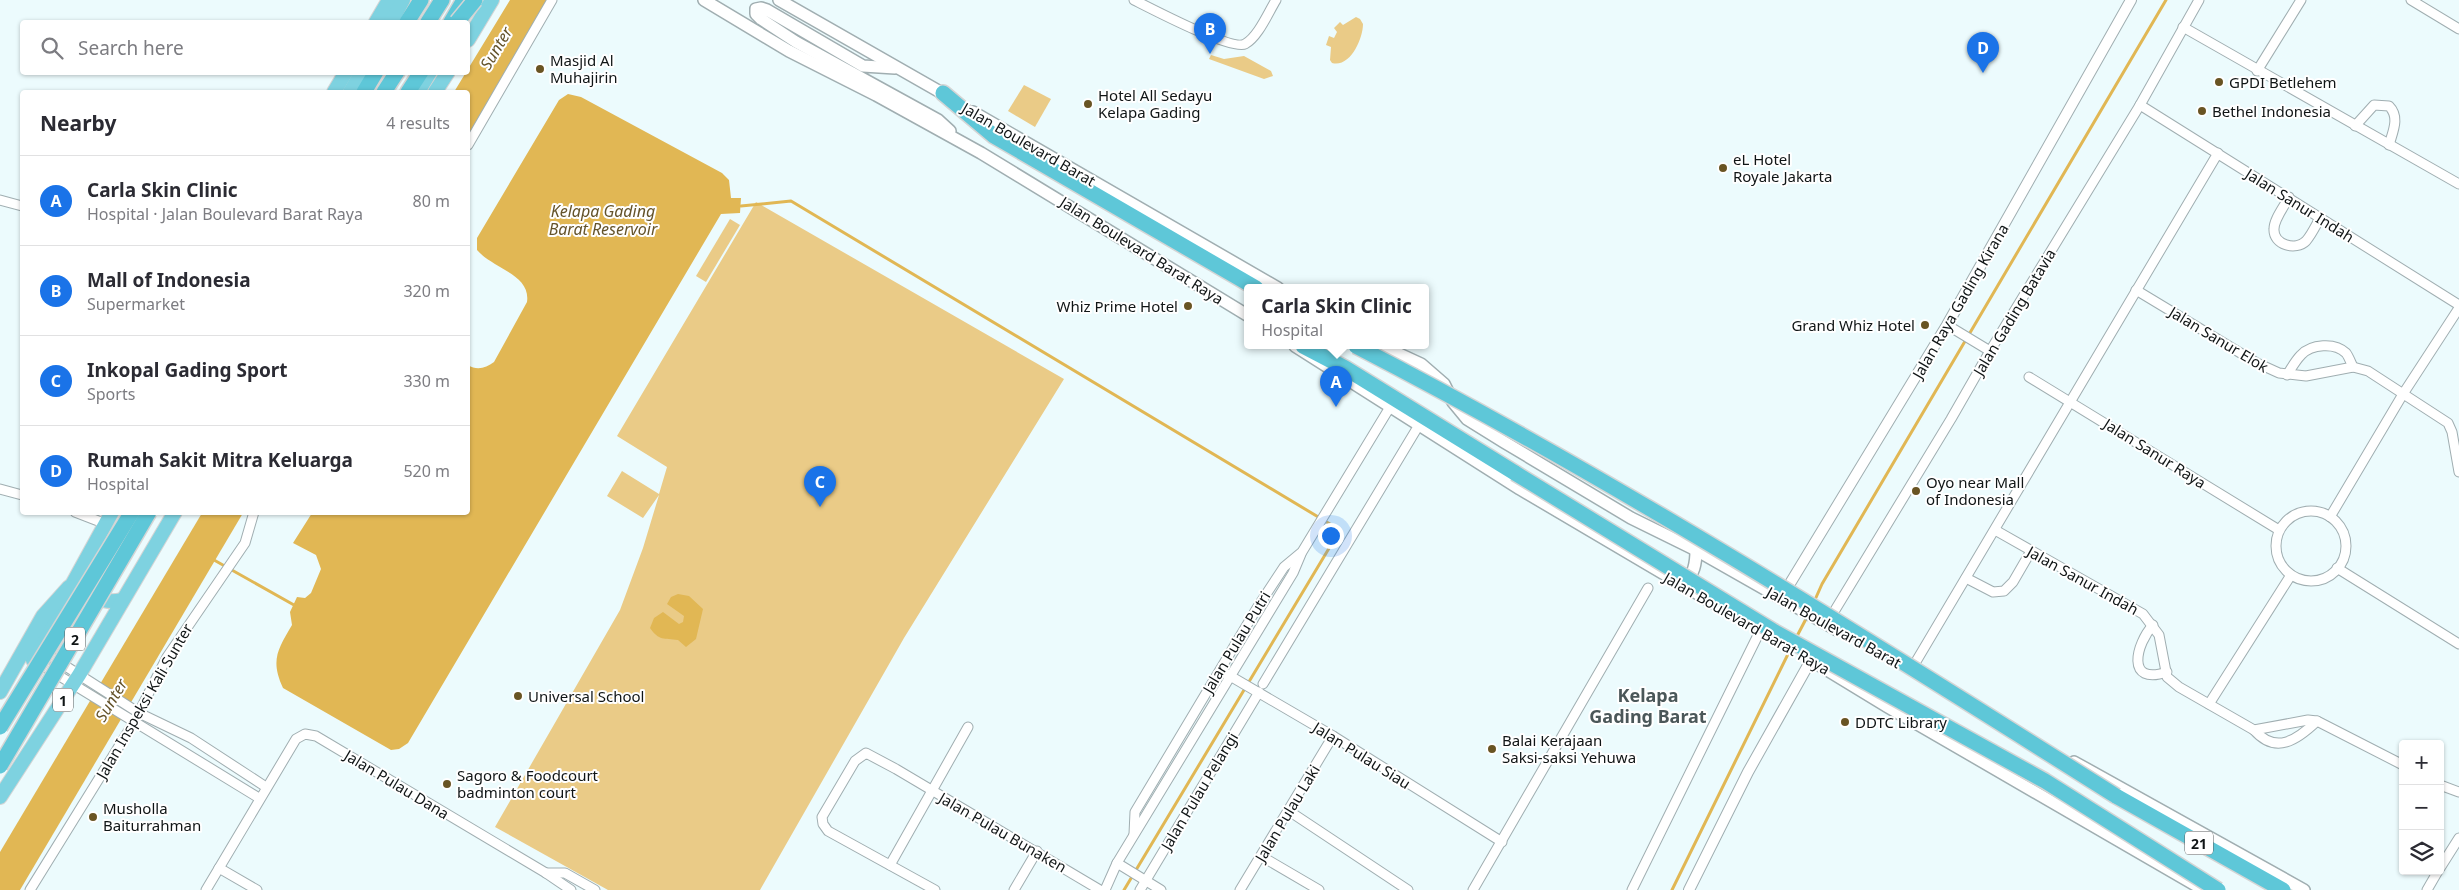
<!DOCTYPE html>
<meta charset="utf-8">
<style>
:root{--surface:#fff;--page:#f2f2f3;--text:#2b2b33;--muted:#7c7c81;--line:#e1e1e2;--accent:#1a73e8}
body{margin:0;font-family:"Noto Sans",sans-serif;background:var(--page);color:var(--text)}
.controls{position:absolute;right:15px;bottom:15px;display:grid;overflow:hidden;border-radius:5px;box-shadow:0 1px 4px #0004}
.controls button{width:45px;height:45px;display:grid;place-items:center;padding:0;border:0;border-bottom:1px solid var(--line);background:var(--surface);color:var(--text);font:25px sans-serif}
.you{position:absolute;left:1330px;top:535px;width:18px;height:18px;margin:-12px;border:4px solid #fff;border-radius:50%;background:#1a73e8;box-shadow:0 0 0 8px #1a73e833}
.badge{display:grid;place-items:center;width:32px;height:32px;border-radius:50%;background:var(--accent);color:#fff;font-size:16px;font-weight:700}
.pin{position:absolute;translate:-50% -41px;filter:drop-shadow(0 1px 2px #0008)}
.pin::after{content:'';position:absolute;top:26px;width:18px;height:15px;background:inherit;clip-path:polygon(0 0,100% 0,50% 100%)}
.popup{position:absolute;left:1244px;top:284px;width:185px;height:65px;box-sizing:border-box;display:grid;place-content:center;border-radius:5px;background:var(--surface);filter:drop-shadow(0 1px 4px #0005);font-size:16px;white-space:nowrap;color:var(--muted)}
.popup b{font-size:19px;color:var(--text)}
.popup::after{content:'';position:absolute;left:50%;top:100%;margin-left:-10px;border:10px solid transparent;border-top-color:var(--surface)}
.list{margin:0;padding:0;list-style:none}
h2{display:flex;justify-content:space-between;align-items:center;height:65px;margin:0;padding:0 20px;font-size:21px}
h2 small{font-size:16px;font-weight:400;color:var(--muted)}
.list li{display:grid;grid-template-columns:32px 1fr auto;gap:15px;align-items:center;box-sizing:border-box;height:90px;padding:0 20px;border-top:1px solid var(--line)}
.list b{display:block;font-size:19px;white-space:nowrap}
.list p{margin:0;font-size:16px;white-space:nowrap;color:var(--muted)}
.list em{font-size:16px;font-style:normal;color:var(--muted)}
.icon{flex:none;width:28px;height:28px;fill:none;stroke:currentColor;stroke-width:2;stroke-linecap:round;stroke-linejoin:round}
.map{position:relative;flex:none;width:2459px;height:890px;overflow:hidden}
.search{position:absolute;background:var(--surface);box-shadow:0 1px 4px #0004;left:20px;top:20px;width:450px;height:55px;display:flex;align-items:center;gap:12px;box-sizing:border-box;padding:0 18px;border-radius:5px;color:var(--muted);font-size:19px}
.panel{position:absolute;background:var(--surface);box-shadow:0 1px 4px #0004;left:20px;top:90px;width:450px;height:425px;border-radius:5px}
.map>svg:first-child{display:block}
.green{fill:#eacb87}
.water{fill:#e1b754}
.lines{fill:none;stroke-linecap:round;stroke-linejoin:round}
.stream{stroke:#e1b754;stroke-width:3}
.minor-casing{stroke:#a0aeb1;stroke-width:11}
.tertiary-casing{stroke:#a0aeb1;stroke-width:12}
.secondary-casing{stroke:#a0aeb1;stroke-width:14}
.trunk-casing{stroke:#d4d5d5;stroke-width:16}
.motorway-casing{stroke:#d4d5d5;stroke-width:18}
.minor{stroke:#fff;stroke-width:9}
.tertiary{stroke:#fff;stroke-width:10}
.secondary{stroke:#fff;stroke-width:11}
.trunk{stroke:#7ed2e0;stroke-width:14}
.motorway{stroke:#5ec7d8;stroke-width:15}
.motorway-bridge-casing{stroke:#d4d5d5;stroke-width:18;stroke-linecap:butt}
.motorway-bridge{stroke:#5ec7d8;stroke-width:15}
.poi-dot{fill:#695423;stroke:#fff;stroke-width:2}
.labels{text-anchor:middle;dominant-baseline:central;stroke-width:4;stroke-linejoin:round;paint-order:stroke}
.shield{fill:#fff;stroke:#585b5c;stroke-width:1}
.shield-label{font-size:14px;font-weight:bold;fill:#101516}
.poi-label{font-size:15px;fill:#101516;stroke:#fff;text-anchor:start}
.street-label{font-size:15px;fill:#101516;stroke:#fff}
.water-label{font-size:16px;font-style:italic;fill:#64532a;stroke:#fff}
.quarter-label{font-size:18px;font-weight:bold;fill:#4b5759;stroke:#fff}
</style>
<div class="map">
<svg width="2459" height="890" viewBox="0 0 2459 890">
<rect width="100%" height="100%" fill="#ecfbfd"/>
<g class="green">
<path d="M1356 17 1360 19 1363 24C1363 39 1350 68 1332 63L1330 60 1331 47 1326 45 1329 36 1334 38 1337 32 1334 28 1340 22 1343 25Z"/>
<polygon points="1211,55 1224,59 1244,56 1271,71 1273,76 1264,79 1209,59"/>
<polygon points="1024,85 1051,99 1035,127 1008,111"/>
<polygon points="756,202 1064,379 904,638 760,890 608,890 495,827 620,610 643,548 659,495 643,518 607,496 622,471 659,494 667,467 617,436"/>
<polygon points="730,219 740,225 706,282 696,276"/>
</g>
<g class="water">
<polygon points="510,0 548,0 468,135 468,92 454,92"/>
<path d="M568 94 581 97 722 173 729 180 731 198H741L740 213 721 214 408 743 399 749 391 750 283 688C270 660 278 649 292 625L290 612 297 597 305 598 311 593 321 569 316 555 293 543 312 513 468 512V365C477 371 486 368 494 362L527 302C531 274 493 269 477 250V238L559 100Z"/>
<polygon points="202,513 243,513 20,890 0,890 0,852"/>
<path d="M678 594 689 596 703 609 696 639 686 647 678 640C664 638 659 641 650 628L654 618 663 612 679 624 683 622 684 616 667 604 671 597Z"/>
</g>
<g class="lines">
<g class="stream">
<polyline points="741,206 791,201 1340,530 1124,890"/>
<polyline points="214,560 294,605"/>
<polyline points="1814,602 1822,584 2166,0"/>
<polyline points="1796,638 1807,617"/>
<polyline points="1672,890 1792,646"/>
</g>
<defs>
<g id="minor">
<path d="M1134 0C1150 8 1232 51 1245 44 1258 37 1268 13 1276 0"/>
<polyline points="2411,0 2459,29"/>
<polyline points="2183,27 2459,184"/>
<polyline points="2257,71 2301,0"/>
<polyline points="2140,105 2459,305"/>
<path d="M2355 126 2374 105 2389 106C2400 117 2393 131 2389 145"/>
<polyline points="468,145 552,0"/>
<path d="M2289 197C2284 207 2274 219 2274 229 2273 245 2296 251 2306 241 2312 234 2316 225 2320 218"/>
<polyline points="0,200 22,206"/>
<polyline points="2136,290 2257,363 2279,373 2306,376 2353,367 2368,371 2448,423 2452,432 2459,472"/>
<polyline points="1947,325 1990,351"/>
<path d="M2287 375C2291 369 2295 361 2301 355 2311 344 2335 342 2346 353 2349 357 2351 363 2353 367"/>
<polyline points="2029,377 2279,530"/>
<polyline points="0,489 22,495"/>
<circle cx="2311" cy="546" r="35"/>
<polyline points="75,512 106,524"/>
<polyline points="2330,517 2403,394 2459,308"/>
<polyline points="1995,530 2143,614 2159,635 2167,677 2179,687 2254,730 2308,720 2317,721 2403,765"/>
<polyline points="2337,568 2459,644"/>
<polyline points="1966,578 1993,592 2004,591 2013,582 2031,551"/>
<polyline points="1829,620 1951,419 1990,351 2140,105 2199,0"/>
<path d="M2153 625C2136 644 2125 686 2167 672"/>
<polyline points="42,651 139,713 191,738 266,787"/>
<polyline points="35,661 259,798"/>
<polyline points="1911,670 2218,153"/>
<polyline points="1225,673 1333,736 1502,842"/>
<polyline points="1263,684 1419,425"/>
<polyline points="2209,704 2291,575"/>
<path d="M2254 730C2276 755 2297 740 2317 721"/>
<polyline points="2440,785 2459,792"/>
<polyline points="1289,811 1408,890"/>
<polyline points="1134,834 1135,812 1257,608 1284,567 1302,552 1390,407"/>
<polyline points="1261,856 1319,890"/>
<polyline points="1117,863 1161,890"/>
<polyline points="890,865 968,727"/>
<polyline points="219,868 257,890"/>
<polyline points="2440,868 2459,838"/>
<polyline points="546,873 565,873 595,890"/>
<polyline points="30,890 134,722 167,657 245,543 254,512"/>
<polyline points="206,890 296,739 305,734 316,736 546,873 571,890"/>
<polyline points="935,890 828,831 823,824 822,817 855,761 866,753 896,769 1100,890"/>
<polyline points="1014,890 1037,851"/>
<polyline points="1105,890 1117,863 1293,573 1301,554"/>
<polyline points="1140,890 1259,692"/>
<polyline points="1240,890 1333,736"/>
<polyline points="1473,890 1648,588"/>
<polyline points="1632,890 1760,631"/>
<polyline points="2427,890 2438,871"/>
</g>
<g id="tertiary">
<polyline points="1783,595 1947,325 2131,0"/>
<polyline points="1689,890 1748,772 1811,660"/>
</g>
<g id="secondary">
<polyline points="704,0 789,51 876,95 981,153 1247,315"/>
<polyline points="779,0 949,97"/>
<polyline points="895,68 863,66 767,10 761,8 756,9 756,14 761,19 796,42 938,120 950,131"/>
<polyline points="973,112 1278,288"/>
<polyline points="1295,346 1520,489 1732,614"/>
<polyline points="1382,346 1421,364 1444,384 1453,402 1467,419 1504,442 1631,518 1696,550 1837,630"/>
<path d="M1684 584C1694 574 1696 564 1696 550"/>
<polyline points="1819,665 1888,707 2204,890"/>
<polyline points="2074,762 2304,890"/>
</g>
<g id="trunk">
<polyline points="376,22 389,0"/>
<polyline points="391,22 403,0"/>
<polyline points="468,40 492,0"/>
<polyline points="334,92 346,72"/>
<polyline points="350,92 362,72"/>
<polyline points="418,92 430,72"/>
<polyline points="435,92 448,72"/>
<path d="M79 579C87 597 103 604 122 600"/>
<polyline points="33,660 63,608 73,583 112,512"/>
<polyline points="0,692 43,616 69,587"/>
<polyline points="0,797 79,675 175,512"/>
</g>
<g id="motorway">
<polyline points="407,22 421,0"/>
<polyline points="428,22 442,0"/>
<polyline points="451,22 464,0"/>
<polyline points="364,92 376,72"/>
<polyline points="384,92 397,72"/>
<polyline points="408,92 421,72"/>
<polyline points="943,93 994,136 1256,288"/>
<polyline points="1303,346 1345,368 1515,473"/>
<polyline points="2116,796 2283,890"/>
</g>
</defs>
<use href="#minor" class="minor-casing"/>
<use href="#tertiary" class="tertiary-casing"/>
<use href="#secondary" class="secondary-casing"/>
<use href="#trunk" class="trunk-casing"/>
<use href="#motorway" class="motorway-casing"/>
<use href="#minor" class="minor"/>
<use href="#tertiary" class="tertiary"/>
<use href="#secondary" class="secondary"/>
<use href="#trunk" class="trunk"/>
<use href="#motorway" class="motorway"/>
<defs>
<g id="motorway-bridge">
<polyline points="457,22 475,0"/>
<path d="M1356 346C1618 481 1867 639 2116 796"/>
<polyline points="1515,473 1773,631 2045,781 2218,890"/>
<polyline points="0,727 132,512"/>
<polyline points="0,766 149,512"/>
</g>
</defs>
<use href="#motorway-bridge" class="motorway-bridge-casing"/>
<use href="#motorway-bridge" class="motorway-bridge"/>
</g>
<g class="poi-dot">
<circle cx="540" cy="69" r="5"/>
<circle cx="2219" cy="82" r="5"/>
<circle cx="1088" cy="104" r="5"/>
<circle cx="2202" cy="111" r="5"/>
<circle cx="1723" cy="168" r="5"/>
<circle cx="1188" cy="306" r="5"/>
<circle cx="1925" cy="325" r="5"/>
<circle cx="1916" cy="491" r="5"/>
<circle cx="518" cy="696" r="5"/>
<circle cx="1845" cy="722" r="5"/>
<circle cx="1492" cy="749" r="5"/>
<circle cx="447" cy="784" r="5"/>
<circle cx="93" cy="817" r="5"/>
</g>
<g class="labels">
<g class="shield">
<rect x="65" y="627.5" width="20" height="23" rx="4"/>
<rect x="53" y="688.5" width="20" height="23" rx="4"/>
<rect x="2185" y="831.5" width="28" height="23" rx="4"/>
</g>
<g class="shield-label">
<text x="75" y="639">2</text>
<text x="63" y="700">1</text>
<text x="2199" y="843">21</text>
</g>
<g class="poi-label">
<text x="550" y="60">Masjid Al<tspan x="550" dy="17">Muhajirin</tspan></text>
<text x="2229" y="82">GPDI Betlehem</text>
<text x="1098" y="95">Hotel All Sedayu<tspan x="1098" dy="17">Kelapa Gading</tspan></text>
<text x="2212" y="111">Bethel Indonesia</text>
<text x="1733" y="159">eL Hotel<tspan x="1733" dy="17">Royale Jakarta</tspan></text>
<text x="1178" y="306" text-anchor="end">Whiz Prime Hotel</text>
<text x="1915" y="325" text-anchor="end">Grand Whiz Hotel</text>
<text x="1926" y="482">Oyo near Mall<tspan x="1926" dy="17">of Indonesia</tspan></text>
<text x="528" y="696">Universal School</text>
<text x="1855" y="722">DDTC Library</text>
<text x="1502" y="740">Balai Kerajaan<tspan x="1502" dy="17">Saksi-saksi Yehuwa</tspan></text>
<text x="457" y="775">Sagoro &amp; Foodcourt<tspan x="457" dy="17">badminton court</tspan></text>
<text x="103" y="808">Musholla<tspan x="103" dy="17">Baiturrahman</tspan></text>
</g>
<g class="street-label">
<text transform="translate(1029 144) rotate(30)">Jalan Boulevard Barat</text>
<text transform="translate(2300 205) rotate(32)">Jalan Sanur Indah</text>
<text transform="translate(1142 250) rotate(32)">Jalan Boulevard Barat Raya</text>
<text transform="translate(1960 301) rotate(-60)">Jalan Raya Gading Kirana</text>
<text transform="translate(2014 312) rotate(-59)">Jalan Gading Batavia</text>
<text transform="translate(2219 339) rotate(31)">Jalan Sanur Elok</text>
<text transform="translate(2155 453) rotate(32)">Jalan Sanur Raya</text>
<text transform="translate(2083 580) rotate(29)">Jalan Sanur Indah</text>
<text transform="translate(1747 623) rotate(30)">Jalan Boulevard Barat Raya</text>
<text transform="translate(1834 627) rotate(29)">Jalan Boulevard Barat</text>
<text transform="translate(1236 642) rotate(-59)">Jalan Pulau Putri</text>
<text transform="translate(144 701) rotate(-60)">Jalan Inspeksi Kali Sunter</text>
<text transform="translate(1362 755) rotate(32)">Jalan Pulau Siau</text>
<text transform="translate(397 784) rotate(31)">Jalan Pulau Dana</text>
<text transform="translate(1199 791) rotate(-59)">Jalan Pulau Pelangi</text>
<text transform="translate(1287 813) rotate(-59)">Jalan Pulau Laki</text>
<text transform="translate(1003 832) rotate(30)">Jalan Pulau Bunaken</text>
</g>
<g class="water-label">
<text transform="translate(496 48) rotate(-59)">Sunter</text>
<text x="603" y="211">Kelapa Gading<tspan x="603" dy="18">Barat Reservoir</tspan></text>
<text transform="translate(111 700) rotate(-59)">Sunter</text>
</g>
<g class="quarter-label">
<text x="1648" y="695">Kelapa<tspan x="1648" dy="21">Gading Barat</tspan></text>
</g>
</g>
</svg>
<div class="controls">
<button>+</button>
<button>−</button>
<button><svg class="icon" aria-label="layers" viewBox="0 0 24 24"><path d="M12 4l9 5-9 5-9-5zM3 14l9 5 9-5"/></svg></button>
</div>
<div class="you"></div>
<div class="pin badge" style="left:1336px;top:407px">A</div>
<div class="popup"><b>Carla Skin Clinic</b>Hospital</div>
<div class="pin badge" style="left:1210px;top:54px">B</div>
<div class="pin badge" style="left:820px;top:507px">C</div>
<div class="pin badge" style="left:1983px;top:73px">D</div>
<div class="search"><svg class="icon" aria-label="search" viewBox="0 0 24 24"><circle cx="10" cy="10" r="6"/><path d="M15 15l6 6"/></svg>Search here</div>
<section class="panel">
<h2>Nearby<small>4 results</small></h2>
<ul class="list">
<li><span class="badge">A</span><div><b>Carla Skin Clinic</b><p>Hospital · Jalan Boulevard Barat Raya</p></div><em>80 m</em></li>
<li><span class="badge">B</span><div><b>Mall of Indonesia</b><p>Supermarket</p></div><em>320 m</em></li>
<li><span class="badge">C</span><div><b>Inkopal Gading Sport</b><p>Sports</p></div><em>330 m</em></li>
<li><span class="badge">D</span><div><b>Rumah Sakit Mitra Keluarga</b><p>Hospital</p></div><em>520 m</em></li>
</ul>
</section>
</div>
